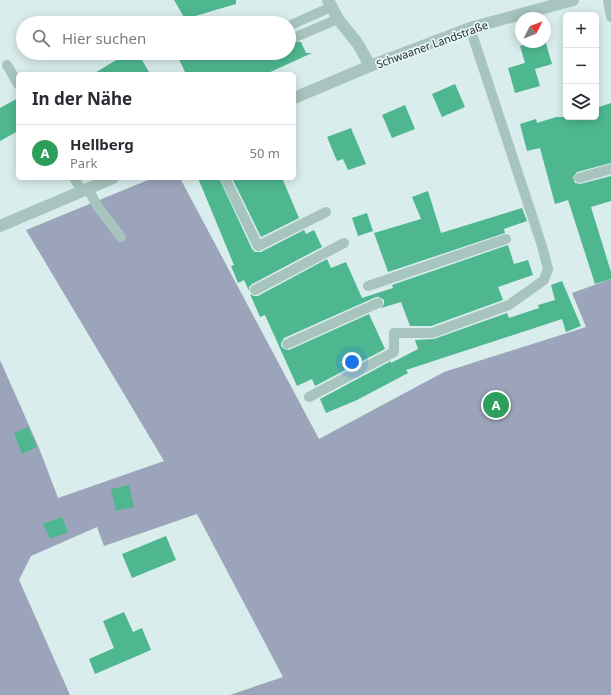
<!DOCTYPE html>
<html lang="de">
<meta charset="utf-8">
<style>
:root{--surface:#fff;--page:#f7f7f7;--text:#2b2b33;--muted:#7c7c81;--line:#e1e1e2;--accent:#d93025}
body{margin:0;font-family:"Noto Sans",sans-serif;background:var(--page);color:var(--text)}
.controls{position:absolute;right:12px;top:12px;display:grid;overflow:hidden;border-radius:6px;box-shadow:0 2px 10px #0003}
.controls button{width:36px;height:36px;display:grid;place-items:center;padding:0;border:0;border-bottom:1px solid var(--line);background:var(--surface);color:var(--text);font:20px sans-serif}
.compass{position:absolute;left:515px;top:12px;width:36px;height:36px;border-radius:50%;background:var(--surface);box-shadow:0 2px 10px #0003;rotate:48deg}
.you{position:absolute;left:352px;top:362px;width:14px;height:14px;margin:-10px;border:3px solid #fff;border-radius:50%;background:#1a73e8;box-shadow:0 0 0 6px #1a73e833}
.badge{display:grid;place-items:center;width:26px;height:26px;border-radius:50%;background:var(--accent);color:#fff;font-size:13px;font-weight:700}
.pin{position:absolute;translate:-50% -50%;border:2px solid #fff;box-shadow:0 1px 4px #0006}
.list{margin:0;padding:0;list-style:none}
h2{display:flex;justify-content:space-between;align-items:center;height:52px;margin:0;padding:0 16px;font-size:17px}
h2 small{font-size:13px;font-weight:400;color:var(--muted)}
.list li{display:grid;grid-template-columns:26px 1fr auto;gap:12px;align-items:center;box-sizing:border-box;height:56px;padding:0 16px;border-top:1px solid var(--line)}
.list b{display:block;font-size:15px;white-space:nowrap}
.list p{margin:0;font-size:13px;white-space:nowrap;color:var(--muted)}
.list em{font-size:13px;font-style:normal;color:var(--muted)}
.icon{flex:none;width:22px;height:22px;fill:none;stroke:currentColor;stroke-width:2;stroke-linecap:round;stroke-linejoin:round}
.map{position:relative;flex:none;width:611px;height:695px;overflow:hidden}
.search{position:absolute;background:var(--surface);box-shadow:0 2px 10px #0003;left:16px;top:16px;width:280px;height:44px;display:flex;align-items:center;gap:10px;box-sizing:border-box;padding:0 14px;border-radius:22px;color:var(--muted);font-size:15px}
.panel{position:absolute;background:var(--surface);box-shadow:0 2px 10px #0003;left:16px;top:72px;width:280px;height:108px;border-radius:6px}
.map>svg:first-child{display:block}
.green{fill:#9ba4ba}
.building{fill:#4eb790}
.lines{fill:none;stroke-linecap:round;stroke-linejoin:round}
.lane{stroke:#a7c4bf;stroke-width:10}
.street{stroke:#a7c4bf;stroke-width:12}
.labels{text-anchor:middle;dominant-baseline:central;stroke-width:3.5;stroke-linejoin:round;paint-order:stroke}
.street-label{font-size:11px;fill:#26312e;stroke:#e5f6f5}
</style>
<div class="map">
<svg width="611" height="695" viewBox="0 0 611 695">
<rect width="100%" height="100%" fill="#d9edec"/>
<polygon class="green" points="153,178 180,178 319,439 444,372 586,327 572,293 611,279 611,695 230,695 283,677 197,514 104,546 97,527 31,556 19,580 70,695 0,695 0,360 39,448 58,498 164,461 26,230"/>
<g class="building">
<polygon points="174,0 236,0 236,4 185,19"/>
<polygon points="289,29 295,30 292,35 294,41 301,42 306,53 312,53 266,74 186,74 176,53 289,53"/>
<polygon points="545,40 552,64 535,69 540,86 515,93 508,68 525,63 520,46 535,42 545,42"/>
<polygon points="128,53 138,53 150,74 93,74"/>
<polygon points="455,84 465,107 442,117 432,94"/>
<polygon points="18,98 18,131 0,141 0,108"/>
<polygon points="611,103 611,163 577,172 573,177 575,183 580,184 611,176 611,201 591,207 611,272 611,279 595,284 568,200 555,204 540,148 527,151 520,124 536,119 537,123 556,117 596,117 596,108"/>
<polygon points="405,105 415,129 392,138 382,115"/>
<polygon points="351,128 366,164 348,170 343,159 337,161 327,137"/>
<polygon points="198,178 219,178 252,249 255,252 261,252 304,230 306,234 314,230 322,247 252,284 249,287 249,291 244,280 238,283 231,266 234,265"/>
<polygon points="232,178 282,178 299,218 261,237"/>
<polygon points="428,191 441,233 522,208 527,221 504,229 505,233 388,272 374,233 421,219 412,197"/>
<polygon points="367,213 373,231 358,236 352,218"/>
<polygon points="508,245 514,264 528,260 533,275 498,287 503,300 431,326 410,326 401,302 381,308 384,304 384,300 379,297 376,297 284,338 281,343 281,346 284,349 289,350 369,314 385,349 315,386 312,379 297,386 265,315 260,317 250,294 254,296 258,296 327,259 331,268 346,262 362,298 393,288 392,285"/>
<polygon points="562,281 581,326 566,332 562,319 406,370 408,373 357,400 326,413 320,399 391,361 391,363 418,349 415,340 434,339 507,313 509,318 539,308 538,305 555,300 551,285"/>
<polygon points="28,427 37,447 22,454 14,433"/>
<polygon points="129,485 134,507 116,511 111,489"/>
<polygon points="62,517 68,532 50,539 43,524"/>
<polygon points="166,536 176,560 132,578 122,554"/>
<polygon points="124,612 133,632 142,628 151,650 95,674 89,659 114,648 103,621"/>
</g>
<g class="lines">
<g class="lane">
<polyline points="608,0 611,17"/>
<polyline points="293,24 331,7"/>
<polyline points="298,36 338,19"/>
<polyline points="7,65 18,84"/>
<polyline points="74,178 82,191"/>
<polyline points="225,178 258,246 326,212"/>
<polyline points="579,178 611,169"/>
<polyline points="88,189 98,207 121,237"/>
<polyline points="368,286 506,239"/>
<polyline points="255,290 344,243"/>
<polyline points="287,344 378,303"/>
<polyline points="309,397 394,352 394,333 432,333 509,305 544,280 548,269 542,246 470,28"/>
</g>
<g class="street">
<polyline points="328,0 338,19 358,44 370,66"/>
<polyline points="294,98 370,66 470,28 573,0"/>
<polyline points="0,226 113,178"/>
</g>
</g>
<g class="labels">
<g class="street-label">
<text transform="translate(432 44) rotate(-20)">Schwaaner Landstraße</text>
</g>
</g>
</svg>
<div class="controls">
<button>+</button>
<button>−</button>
<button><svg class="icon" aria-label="layers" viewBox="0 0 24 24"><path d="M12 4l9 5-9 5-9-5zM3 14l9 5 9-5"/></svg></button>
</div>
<svg class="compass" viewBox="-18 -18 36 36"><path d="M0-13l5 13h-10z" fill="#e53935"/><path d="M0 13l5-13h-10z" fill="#7c7c81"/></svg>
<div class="you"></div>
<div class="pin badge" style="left:496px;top:405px;background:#2e9e5b">A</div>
<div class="search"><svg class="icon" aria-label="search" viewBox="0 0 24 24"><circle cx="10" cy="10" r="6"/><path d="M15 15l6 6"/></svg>Hier suchen</div>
<section class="panel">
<h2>In der Nähe<small></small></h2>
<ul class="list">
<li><span class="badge" style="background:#2e9e5b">A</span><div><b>Hellberg</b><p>Park</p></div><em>50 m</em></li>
</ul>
</section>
</div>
